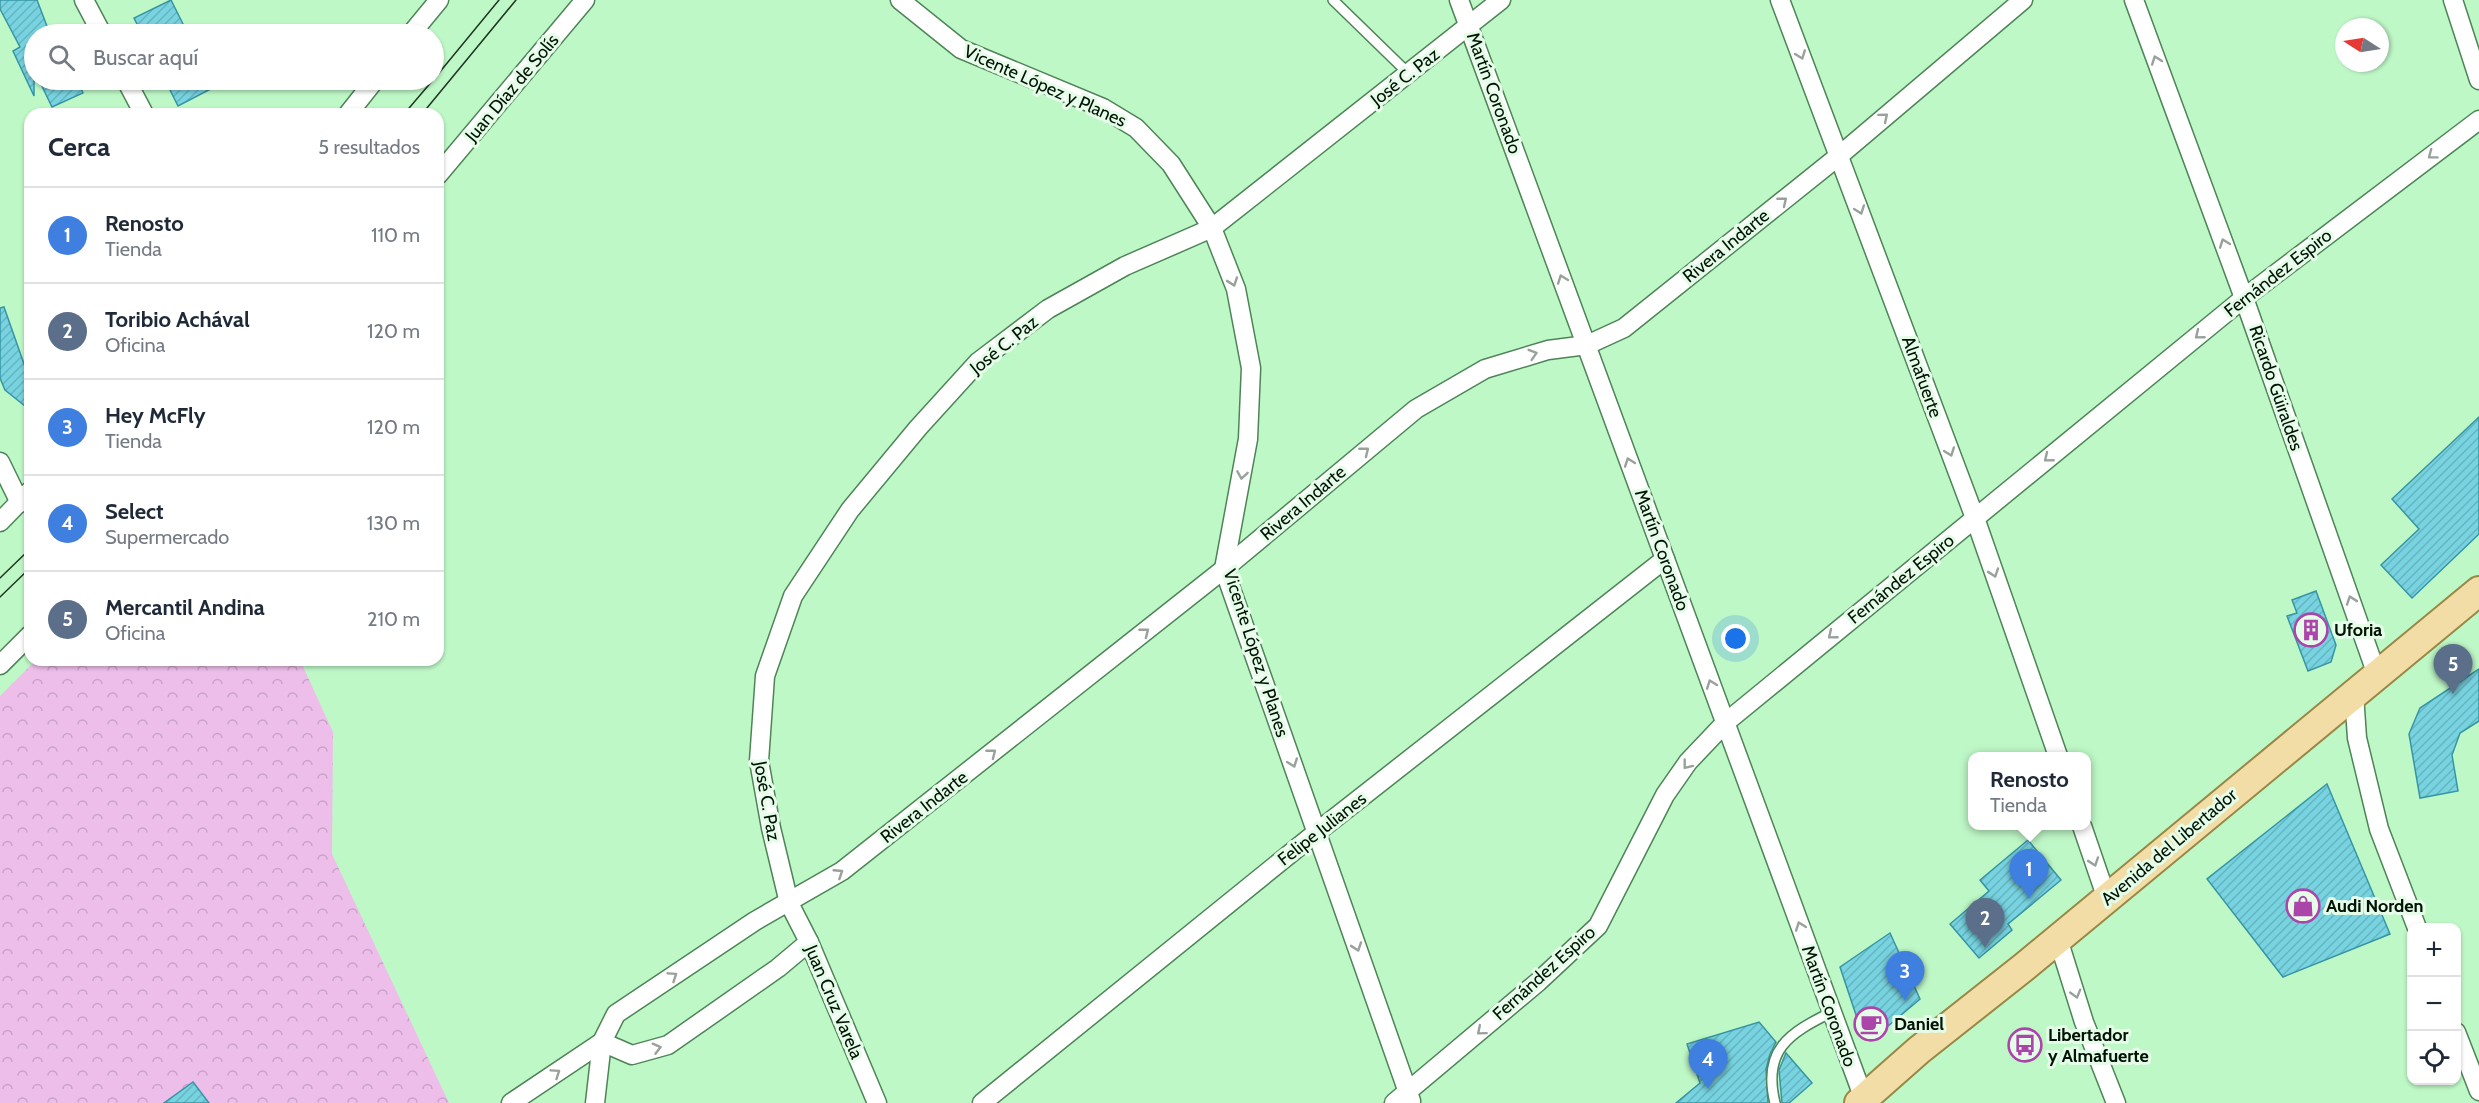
<!DOCTYPE html>
<html lang="es">
<meta charset="utf-8">
<style>
:root{--surface:#fff;--page:#f2f2f3;--text:#1f2937;--muted:#747a83;--line:#e0e1e3;--accent:#d93025}
body{margin:0;font-family:Cabin,sans-serif;background:var(--page);color:var(--text)}
.controls{position:absolute;right:18px;bottom:18px;display:grid;overflow:hidden;border-radius:12px;box-shadow:0 2px 4px #0004}
.controls button{width:54px;height:54px;display:grid;place-items:center;padding:0;border:0;border-bottom:2px solid var(--line);background:var(--surface);color:var(--text);font:30px sans-serif}
.compass{position:absolute;left:2335px;top:18px;width:54px;height:54px;border-radius:50%;background:var(--surface);box-shadow:0 2px 4px #0004;rotate:282deg}
.you{position:absolute;left:1736px;top:639px;width:21px;height:21px;margin:-15px;border:4px solid #fff;border-radius:50%;background:#1a73e8;box-shadow:0 0 0 9px #1a73e833}
.badge{display:grid;place-items:center;width:39px;height:39px;border-radius:50%;background:var(--accent);color:#fff;font-size:20px;font-weight:700}
.pin{position:absolute;translate:-50% -50px;filter:drop-shadow(0 2px 3px #0008)}
.pin::after{content:'';position:absolute;top:32px;width:21px;height:18px;background:inherit;clip-path:polygon(0 0,100% 0,50% 100%)}
.popup{position:absolute;left:1968px;top:752px;width:123px;height:78px;box-sizing:border-box;display:grid;place-content:center;border-radius:12px;background:var(--surface);filter:drop-shadow(0 2px 4px #0005);font-size:20px;white-space:nowrap;color:var(--muted)}
.popup b{font-size:22px;color:var(--text)}
.popup::after{content:'';position:absolute;left:50%;top:100%;margin-left:-12px;border:12px solid transparent;border-top-color:var(--surface)}
.list{margin:0;padding:0;list-style:none}
h2{display:flex;justify-content:space-between;align-items:center;height:78px;margin:0;padding:0 24px;font-size:26px}
h2 small{font-size:20px;font-weight:400;color:var(--muted)}
.list li{display:grid;grid-template-columns:39px 1fr auto;gap:18px;align-items:center;box-sizing:border-box;height:96px;padding:0 24px;border-top:2px solid var(--line)}
.list b{display:block;font-size:22px;white-space:nowrap}
.list p{margin:0;font-size:20px;white-space:nowrap;color:var(--muted)}
.list em{font-size:20px;font-style:normal;color:var(--muted)}
.icon{flex:none;width:33px;height:33px;fill:none;stroke:currentColor;stroke-width:2;stroke-linecap:round;stroke-linejoin:round}
.map{position:relative;flex:none;width:2479px;height:1103px;overflow:hidden}
.search{position:absolute;background:var(--surface);box-shadow:0 2px 4px #0004;left:24px;top:24px;width:420px;height:66px;display:flex;align-items:center;gap:15px;box-sizing:border-box;padding:0 21px;border-radius:33px;color:var(--muted);font-size:22px}
.panel{position:absolute;background:var(--surface);box-shadow:0 2px 4px #0004;left:24px;top:108px;width:420px;height:558px;border-radius:18px}
.map>svg:first-child{display:block}
.park{fill:url(#park-crowns)}
.building{fill:url(#building-hatch);stroke:#3795a3;stroke-width:1.5}
.lines{fill:none;stroke-linecap:round;stroke-linejoin:round}
.lane-casing{stroke:#4e8457;stroke-width:12}
.street-casing{stroke:#4e8457;stroke-width:21}
.primary-casing{stroke:#988746;stroke-width:32}
.lane{stroke:#fff;stroke-width:9}
.street{stroke:#fff;stroke-width:18}
.primary{stroke:#f2dda6;stroke-width:28}
.tram{stroke:#1e3622;stroke-width:1.5}
.oneway{stroke:#99a19b}
.labels{text-anchor:middle;dominant-baseline:central;stroke-width:6;stroke-linejoin:round;paint-order:stroke}
.street-label{font-size:18px;fill:#011304;stroke:#e5fce8}
.poi-label{font-size:18px;font-weight:bold;fill:#011304;stroke:#e5fce8;text-anchor:start}
</style>
<div class="map">
<svg width="2479" height="1103" viewBox="0 0 2479 1103">
<defs>
<pattern id="park-crowns" width="20" height="18" patternUnits="userSpaceOnUse" patternTransform="scale(1.5)"><rect width="20" height="18" fill="#edbeea"/><path d="M2 6a3 3 0 1 1 6 0M12 15a3 3 0 1 1 6 0" fill="none" stroke="#c9a2c7"/></pattern>
<pattern id="building-hatch" width="6" height="6" patternUnits="userSpaceOnUse" patternTransform="scale(1.5)"><rect width="6" height="6" fill="#78d3e1"/><path d="M-1 1l2-2M0 6l6-6M5 7l2-2" fill="none" stroke="#66b4bf"/></pattern>
</defs>
<rect width="100%" height="100%" fill="#bff8c7"/>
<polygon class="park" points="36,660 300,660 333,732 332,854 449,1103 0,1103 0,696"/>
<g class="building">
<polygon points="0,0 37,0 50,34 34,34 34,96 13,51 20,47 0,9"/>
<polygon points="171,0 188,34 142,34 134,18"/>
<polygon points="39,80 77,80 83,93 52,107"/>
<polygon points="165,80 228,80 178,106"/>
<polygon points="4,307 30,381 30,410 5,390 0,378 0,308"/>
<polygon points="2479,417 2479,534 2412,598 2381,565 2419,529 2392,499"/>
<polygon points="2316,591 2336,645 2331,662 2308,671 2287,616 2297,613 2292,600"/>
<polygon points="2479,669 2479,721 2460,733 2452,755 2458,791 2420,798 2409,734 2420,708"/>
<polygon points="2327,784 2390,934 2283,977 2207,879"/>
<polygon points="2028,840 2061,880 2008,924 2012,930 1979,958 1950,924 1989,891 1980,880"/>
<polygon points="1890,933 1920,999 1881,1032 1861,1030 1840,967"/>
<polygon points="1759,1022 1776,1042 1770,1054 1766,1069 1768,1103 1676,1103 1700,1083 1687,1044"/>
<polygon points="1786,1053 1812,1083 1789,1103 1782,1103 1779,1070"/>
<polygon points="193,1082 209,1103 164,1103"/>
</g>
<g class="lines">
<defs>
<g id="lane">
<polyline points="1333,0 1409,74"/>
<path d="M1775 1103C1762 1050 1789 1033 1832 1012"/>
</g>
<g id="street">
<polyline points="84,0 102,34"/>
<polyline points="900,0 961,49 1103,108 1136,128 1171,164 1212,228 1236,289 1251,368 1248,439 1224,569 1411,1101"/>
<polyline points="1459,0 1864,1099"/>
<polyline points="1780,0 1975,518 2058,756"/>
<polyline points="2134,0 2244,298 2377,675"/>
<polyline points="2453,0 2479,80"/>
<polyline points="411,34 439,0"/>
<polyline points="126,80 144,114"/>
<polyline points="348,114 375,80"/>
<polyline points="438,175 585,0"/>
<polyline points="0,462 20,503"/>
<polyline points="0,522 30,491"/>
<polyline points="0,665 30,635"/>
<polyline points="2354,694 2357,738 2379,829 2417,928"/>
<polyline points="2082,826 2107,899"/>
<polyline points="2058,939 2084,1022 2116,1103"/>
<polyline points="2456,1032 2479,1091"/>
<polyline points="602,1042 632,1055 668,1045 778,968 809,942"/>
<polyline points="511,1103 602,1042 616,1014 755,921 842,871 1224,569 1416,409 1485,369 1548,350 1587,345 1624,328 1840,155 2023,0"/>
<polyline points="595,1103 602,1042"/>
<polyline points="877,1103 809,942 789,903 771,828 759,761 765,676 793,596 850,510 918,428 978,362 1048,309 1125,266 1212,228 1501,0"/>
<polyline points="982,1103 1317,832 1665,559"/>
<polyline points="1394,1103 1538,982 1598,926 1665,795 1688,762 1725,723 2244,298 2479,120"/>
</g>
<polyline id="primary" points="1859,1103 1919,1050 2024,967 2479,591"/>
</defs>
<use href="#lane" class="lane-casing"/>
<use href="#street" class="street-casing"/>
<use href="#primary" class="primary-casing"/>
<use href="#lane" class="lane"/>
<use href="#street" class="street"/>
<use href="#primary" class="primary"/>
<g class="tram">
<polyline points="434,79 499,0"/>
<polyline points="404,114 433,80"/>
<polyline points="422,114 516,0"/>
<polyline points="0,578 30,549"/>
<polyline points="0,597 30,568"/>
</g>
</g>
<defs><path id="oneway-chevron" d="M-2-3.5L2.5 0L-2 3.5" fill="none" stroke-width="1.6" stroke-linecap="round" stroke-linejoin="round" transform="scale(1.5)"/></defs>
<g class="oneway">
<use href="#oneway-chevron" transform="translate(1801 55) rotate(69)"/>
<use href="#oneway-chevron" transform="translate(2156 60) rotate(-110)"/>
<use href="#oneway-chevron" transform="translate(1884 117) rotate(-40)"/>
<use href="#oneway-chevron" transform="translate(2432 155) rotate(143)"/>
<use href="#oneway-chevron" transform="translate(1783 201) rotate(-39)"/>
<use href="#oneway-chevron" transform="translate(1860 210) rotate(70)"/>
<use href="#oneway-chevron" transform="translate(2224 243) rotate(-110)"/>
<use href="#oneway-chevron" transform="translate(1562 279) rotate(-110)"/>
<use href="#oneway-chevron" transform="translate(1233 282) rotate(71)"/>
<use href="#oneway-chevron" transform="translate(2199 335) rotate(141)"/>
<use href="#oneway-chevron" transform="translate(1533 354) rotate(-17)"/>
<use href="#oneway-chevron" transform="translate(1365 451) rotate(-39)"/>
<use href="#oneway-chevron" transform="translate(1950 452) rotate(70)"/>
<use href="#oneway-chevron" transform="translate(2048 458) rotate(141)"/>
<use href="#oneway-chevron" transform="translate(1629 462) rotate(-110)"/>
<use href="#oneway-chevron" transform="translate(1242 475) rotate(99)"/>
<use href="#oneway-chevron" transform="translate(1994 573) rotate(71)"/>
<use href="#oneway-chevron" transform="translate(2351 600) rotate(-109)"/>
<use href="#oneway-chevron" transform="translate(1145 632) rotate(-38)"/>
<use href="#oneway-chevron" transform="translate(1832 635) rotate(141)"/>
<use href="#oneway-chevron" transform="translate(1711 684) rotate(-110)"/>
<use href="#oneway-chevron" transform="translate(992 753) rotate(-38)"/>
<use href="#oneway-chevron" transform="translate(1293 763) rotate(70)"/>
<use href="#oneway-chevron" transform="translate(1687 765) rotate(128)"/>
<use href="#oneway-chevron" transform="translate(2094 862) rotate(71)"/>
<use href="#oneway-chevron" transform="translate(839 873) rotate(-33)"/>
<use href="#oneway-chevron" transform="translate(1800 926) rotate(-110)"/>
<use href="#oneway-chevron" transform="translate(1357 947) rotate(71)"/>
<use href="#oneway-chevron" transform="translate(673 976) rotate(-34)"/>
<use href="#oneway-chevron" transform="translate(2076 994) rotate(74)"/>
<use href="#oneway-chevron" transform="translate(1481 1031) rotate(140)"/>
<use href="#oneway-chevron" transform="translate(657 1048) rotate(-15)"/>
<use href="#oneway-chevron" transform="translate(556 1073) rotate(-34)"/>
</g>
<defs>
<symbol id="building-ring" viewBox="-11 -11 22 22"><circle r="9.5" fill="#e5fce8" stroke="#ac45a9" stroke-width="1.5"/><path d="M-4-6H4V6H1V3H-1V6H-4ZM-2.5-4.3h1.7v1.8h-1.7ZM.8-4.3h1.7v1.8H.8ZM-2.5-1h1.7V.8h-1.7ZM.8-1h1.7V.8H.8Z" fill="#ac45a9"/></symbol>
<symbol id="shop-ring" viewBox="-11 -11 22 22"><circle r="9.5" fill="#e5fce8" stroke="#ac45a9" stroke-width="1.5"/><path d="M-5-2.5h2.3a2.7 3.5 0 0 1 5.4 0H5L5.5 6h-11ZM-1.5-2.5h3a1.5 2.3 0 0 0-3 0Z" fill="#ac45a9"/></symbol>
<symbol id="cafe-ring" viewBox="-11 -11 22 22"><circle r="9.5" fill="#e5fce8" stroke="#ac45a9" stroke-width="1.5"/><path d="M-5.5-4.5H6V0H3Q3 3.5 0 3.5H-2.5Q-5.5 3.5-5.5 0ZM3-3.2v2h1.7v-2ZM-6 4.5H4V6H-6Z" fill="#ac45a9"/></symbol>
<symbol id="bus-ring" viewBox="-11 -11 22 22"><circle r="9.5" fill="#e5fce8" stroke="#ac45a9" stroke-width="1.5"/><path d="M-5-6H5V4H4V6H2V4H-2V6H-4V4H-5ZM-3.5-4V0h7V-4ZM-3.5 1.2v1.5H-2V1.2ZM2 1.2v1.5H3.5V1.2Z" fill="#ac45a9"/></symbol>
</defs>
<g fill-rule="evenodd">
<use href="#building-ring" x="2292" y="611" width="38" height="38"/>
<use href="#shop-ring" x="2284" y="887" width="38" height="38"/>
<use href="#cafe-ring" x="1852" y="1005" width="38" height="38"/>
<use href="#bus-ring" x="2006" y="1026" width="38" height="38"/>
</g>
<g class="labels">
<g class="street-label">
<text transform="translate(1405 77) rotate(-38)">José C. Paz</text>
<text transform="translate(1045 86) rotate(24)">Vicente López y Planes</text>
<text transform="translate(512 88) rotate(-50)">Juan Díaz de Solís</text>
<text transform="translate(1494 93) rotate(70)">Martín Coronado</text>
<text transform="translate(1726 246) rotate(-39)">Rivera Indarte</text>
<text transform="translate(2278 273) rotate(-38)">Fernández Espiro</text>
<text transform="translate(1004 345) rotate(-39)">José C. Paz</text>
<text transform="translate(1922 377) rotate(70)">Almafuerte</text>
<text transform="translate(2276 388) rotate(71)">Ricardo Güiraldes</text>
<text transform="translate(1303 503) rotate(-40)">Rivera Indarte</text>
<text transform="translate(1662 550) rotate(70)">Martín Coronado</text>
<text transform="translate(1901 579) rotate(-39)">Fernández Espiro</text>
<text transform="translate(1256 653) rotate(72)">Vicente López y Planes</text>
<text transform="translate(767 801) rotate(80)">José C. Paz</text>
<text transform="translate(924 807) rotate(-38)">Rivera Indarte</text>
<text transform="translate(1322 829) rotate(-38)">Felipe Julianes</text>
<text transform="translate(2169 847) rotate(-40)">Avenida del Libertador</text>
<text transform="translate(1544 973) rotate(-42)">Fernández Espiro</text>
<text transform="translate(834 1002) rotate(67)">Juan Cruz Varela</text>
<text transform="translate(1829 1006) rotate(70)">Martín Coronado</text>
</g>
<g class="poi-label">
<text x="2334" y="630">Uforia</text>
<text x="2326" y="906">Audi Norden</text>
<text x="1894" y="1024">Daniel</text>
<text x="2048" y="1035">Libertador<tspan x="2048" dy="21">y Almafuerte</tspan></text>
</g>
</g>
</svg>
<div class="controls">
<button>+</button>
<button>−</button>
<button><svg class="icon" aria-label="locate" viewBox="0 0 24 24"><circle cx="12" cy="12" r="6"/><path d="M12 2v4M12 18v4M2 12h4M18 12h4"/></svg></button>
</div>
<svg class="compass" viewBox="-18 -18 36 36"><path d="M0-13l5 13h-10z" fill="#e53935"/><path d="M0 13l5-13h-10z" fill="#747a83"/></svg>
<div class="you"></div>
<div class="pin badge" style="left:2029px;top:899px;background:#3f7fe0">1</div>
<div class="popup"><b>Renosto</b>Tienda</div>
<div class="pin badge" style="left:1985px;top:948px;background:#5c6f8a">2</div>
<div class="pin badge" style="left:1905px;top:1001px;background:#3f7fe0">3</div>
<div class="pin badge" style="left:1708px;top:1089px;background:#3f7fe0">4</div>
<div class="pin badge" style="left:2453px;top:694px;background:#5c6f8a">5</div>
<div class="search"><svg class="icon" aria-label="search" viewBox="0 0 24 24"><circle cx="10" cy="10" r="6"/><path d="M15 15l6 6"/></svg>Buscar aquí</div>
<section class="panel">
<h2>Cerca<small>5 resultados</small></h2>
<ul class="list">
<li><span class="badge" style="background:#3f7fe0">1</span><div><b>Renosto</b><p>Tienda</p></div><em>110 m</em></li>
<li><span class="badge" style="background:#5c6f8a">2</span><div><b>Toribio Achával</b><p>Oficina</p></div><em>120 m</em></li>
<li><span class="badge" style="background:#3f7fe0">3</span><div><b>Hey McFly</b><p>Tienda</p></div><em>120 m</em></li>
<li><span class="badge" style="background:#3f7fe0">4</span><div><b>Select</b><p>Supermercado</p></div><em>130 m</em></li>
<li><span class="badge" style="background:#5c6f8a">5</span><div><b>Mercantil Andina</b><p>Oficina</p></div><em>210 m</em></li>
</ul>
</section>
</div>
